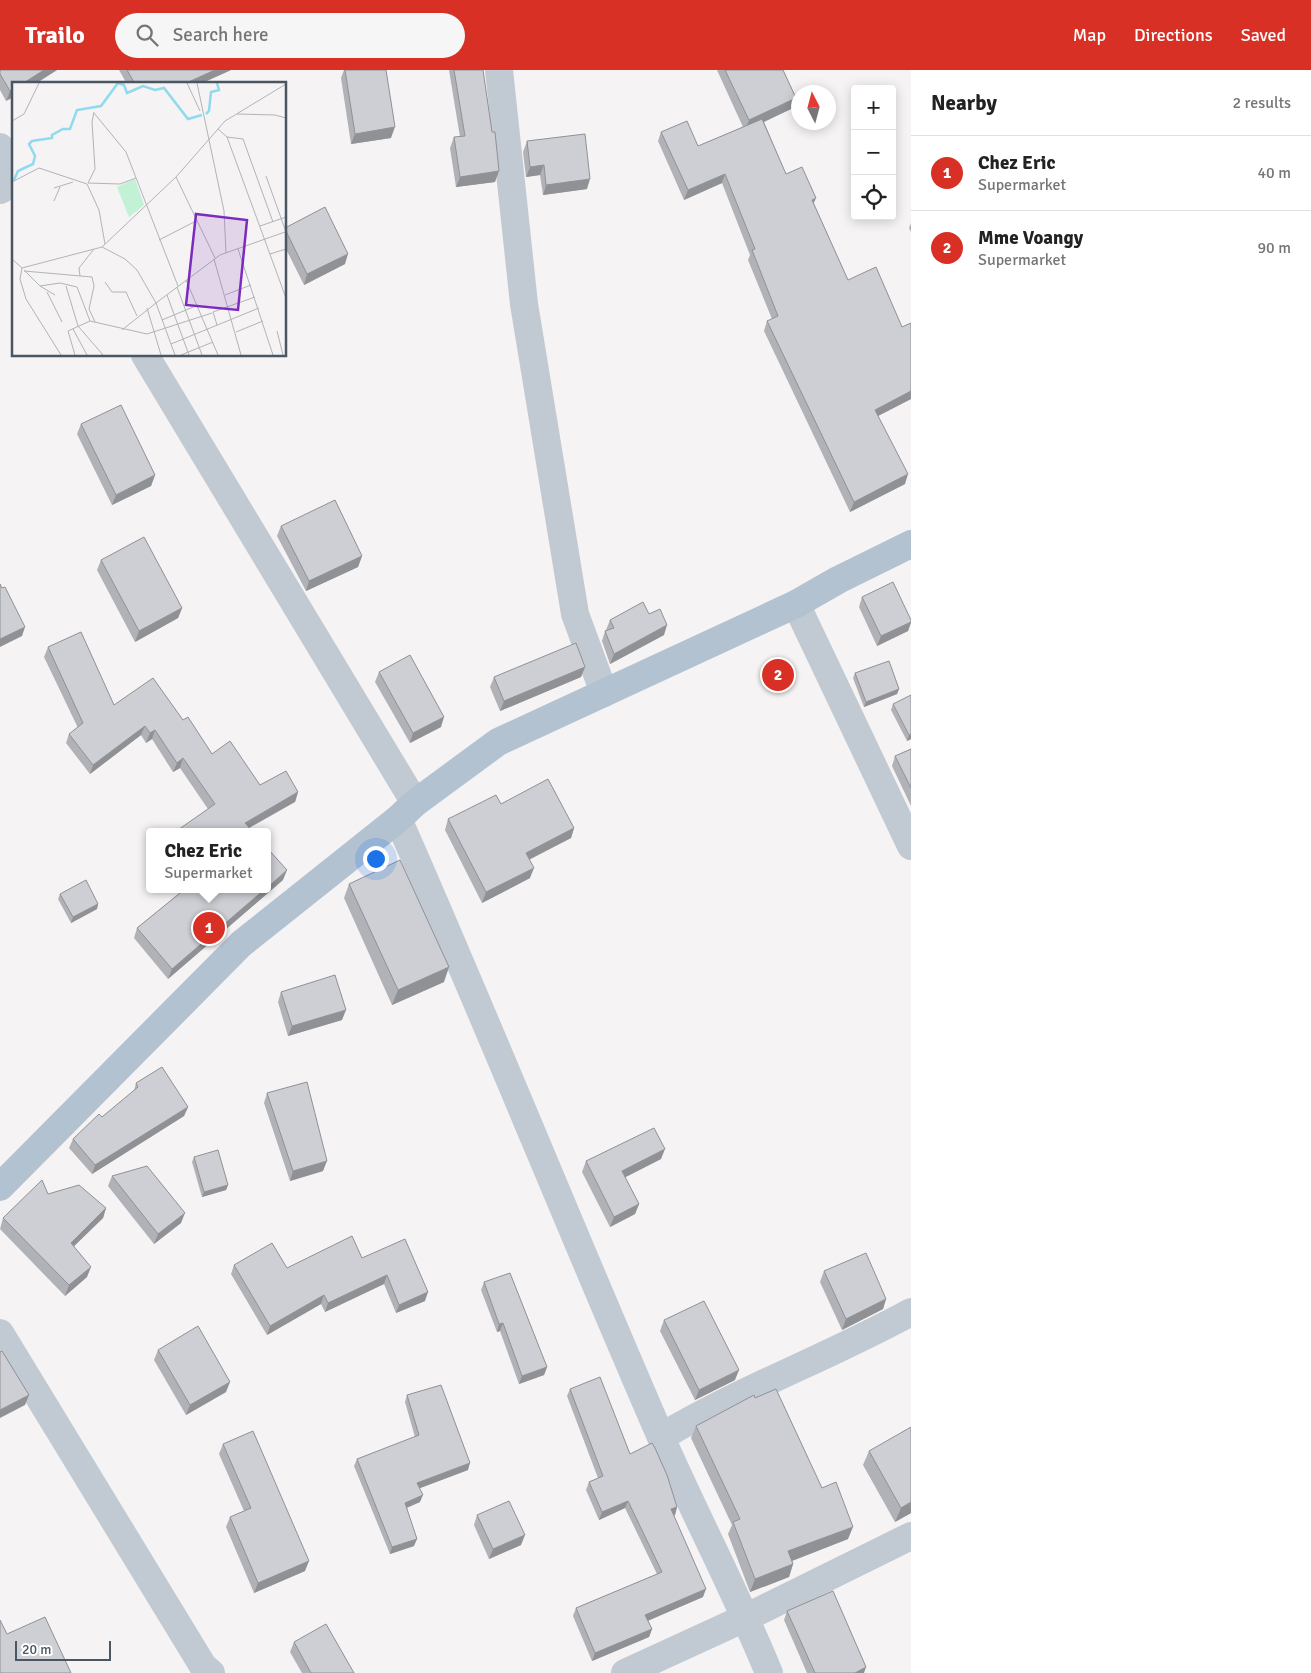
<!DOCTYPE html>
<meta charset="utf-8">
<style>
:root{--surface:#fff;--page:#f6f6f6;--text:#222;--muted:#767676;--line:#e0e0e0;--accent:#d93025}
body{margin:0;font-family:Signika,sans-serif;background:var(--page);color:var(--text)}
.controls{position:absolute;right:15px;top:15px;display:grid;overflow:hidden;border-radius:5px;box-shadow:0 2px 12px #0003}
.controls button{width:45px;height:45px;display:grid;place-items:center;padding:0;border:0;border-bottom:1px solid var(--line);background:var(--surface);color:var(--text);font:25px sans-serif}
.compass{position:absolute;left:791px;top:15px;width:45px;height:45px;border-radius:50%;background:var(--surface);box-shadow:0 2px 12px #0003;rotate:354deg}
.scale{position:absolute;left:15px;bottom:12px;width:96px;box-sizing:border-box;padding-left:5px;border:2px solid #4a5661;border-top:0;font-size:14px;line-height:18px;white-space:nowrap;color:#4a5661;-webkit-text-stroke:4px #fff;paint-order:stroke}
.you{position:absolute;left:375px;top:788px;width:18px;height:18px;margin:-12px;border:4px solid #fff;border-radius:50%;background:#1a73e8;box-shadow:0 0 0 8px #1a73e833}
.badge{display:grid;place-items:center;width:32px;height:32px;border-radius:50%;background:var(--accent);color:#fff;font-size:16px;font-weight:700}
.pin{position:absolute;translate:-50% -50%;border:2px solid #fff;box-shadow:0 1px 5px #0006}
.popup{position:absolute;left:146px;top:758px;width:125px;height:65px;box-sizing:border-box;display:grid;place-content:center;border-radius:5px;background:var(--surface);filter:drop-shadow(0 1px 4px #0005);font-size:16px;white-space:nowrap;color:var(--muted)}
.popup b{font-size:19px;color:var(--text)}
.popup::after{content:'';position:absolute;left:50%;top:100%;margin-left:-10px;border:10px solid transparent;border-top-color:var(--surface)}
.list{margin:0;padding:0;list-style:none}
h2{display:flex;justify-content:space-between;align-items:center;height:65px;margin:0;padding:0 20px;font-size:21px}
h2 small{font-size:16px;font-weight:400;color:var(--muted)}
.list li{display:grid;grid-template-columns:32px 1fr auto;gap:15px;align-items:center;box-sizing:border-box;height:75px;padding:0 20px;border-top:1px solid var(--line)}
.list b{display:block;font-size:19px;white-space:nowrap}
.list p{margin:0;font-size:16px;white-space:nowrap;color:var(--muted)}
.list em{font-size:16px;font-style:normal;color:var(--muted)}
.icon{flex:none;width:28px;height:28px;fill:none;stroke:currentColor;stroke-width:2;stroke-linecap:round;stroke-linejoin:round}
.map{position:relative;flex:none;width:911px;height:1603px;overflow:hidden}
header{display:flex;align-items:center;gap:30px;box-sizing:border-box;height:70px;padding:0 25px;background:var(--accent);color:#fff}
header strong{font-size:24px}
nav{display:flex;gap:28px;margin-inline-start:auto;font-size:18px}
.search{width:350px;height:45px;background:var(--page);display:flex;align-items:center;gap:12px;box-sizing:border-box;padding:0 18px;border-radius:28px;color:var(--muted);font-size:19px}
main{display:flex}
aside{flex:1;background:var(--surface)}
.map>svg:first-child{display:block}
.lines{fill:none;stroke-linecap:round;stroke-linejoin:round}
.minor{stroke:#c1cad2;stroke-width:28}
.major{stroke:#b3c2d1;stroke-width:28}
.wall{fill:#b0b2b7}
.shaded-wall{fill:#909195}
.building{fill:#cdcfd5;stroke:#909195}
.inset-river{fill:none;stroke:#90daee;stroke-width:2.5}
.inset-road{fill:none;stroke:#b1b4b9;stroke-width:1}
.view{fill:#7b2cbf;fill-opacity:0.15;stroke:#7b2cbf;stroke-width:2.5}
.inset-edge{fill:none;stroke:#4a5661;stroke-width:2.5}
</style>
<header>
<strong>Trailo</strong>
<div class="search"><svg class="icon" aria-label="search" viewBox="0 0 24 24"><circle cx="10" cy="10" r="6"/><path d="M15 15l6 6"/></svg>Search here</div>
<nav><a>Map</a><a>Directions</a><a>Saved</a></nav>
</header>
<main>
<div class="map">
<svg width="911" height="1603" viewBox="0 0 911 1603">
<rect width="100%" height="100%" fill="#f5f3f3"/>
<g class="lines">
<g class="minor">
<polyline points="499,0 524,234 575,544 604,623"/>
<polyline points="0,77 14,100"/>
<polyline points="0,120 14,112"/>
<polyline points="145,285 415,733"/>
<polyline points="796,534 911,776"/>
<path d="M398 749C488 953 571 1160 660 1365 695 1445 736 1522 769 1603"/>
<polyline points="0,1263 203,1596 211,1603"/>
<path d="M661 1367C741 1319 829 1287 911 1242"/>
<polyline points="625,1603 747,1547 911,1466"/>
</g>
<polyline class="major" points="0,1117 241,874 398,749 415,733 498,672 796,534 838,510 911,474"/>
</g>
<g class="wall">
<polygon points="0,0 57,0 35,14 14,14 6,31 0,20"/>
<polygon points="119,0 231,0 200,14 127,14"/>
<polygon points="344,0 386,0 391,68 351,74 341,8"/>
<polygon points="449,0 483,0 492,62 495,112 456,117 450,78 454,67 460,67"/>
<polygon points="717,0 783,0 796,28 793,38 764,52 786,104 814,134 848,210 902,257 911,253 911,329 878,346 905,414 850,442 764,261 767,251 772,249 748,190 750,185 722,113 684,130 658,71 661,62 698,76 743,57"/>
<polygon points="527,71 587,119 543,125 540,105 526,107 523,82"/>
<polygon points="911,153 911,162 909,158"/>
<polygon points="285,158 345,194 304,215 285,177"/>
<polygon points="81,354 155,405 151,416 112,435 77,364"/>
<polygon points="281,456 362,486 358,497 306,521 277,466"/>
<polygon points="101,490 182,538 178,548 135,572 97,500"/>
<polygon points="862,527 911,550 911,553 908,561 877,576 859,537"/>
<polygon points="649,544 664,565 610,594 602,571 605,561 606,561 606,560 610,550"/>
<polygon points="48,577 114,635 183,650 212,684 260,715 298,722 295,732 208,739 180,698 173,702 152,669 146,673 141,665 90,704 66,673 69,664 78,658 44,587"/>
<polygon points="585,597 581,607 500,641 490,617 494,607"/>
<polygon points="379,602 441,657 410,673 375,612"/>
<polygon points="855,603 899,619 897,624 864,637 853,608"/>
<polygon points="893,634 911,669 907,671 891,640"/>
<polygon points="911,679 911,736 892,696 895,686"/>
<polygon points="501,734 574,758 571,768 529,790 530,808 482,833 445,760 448,749"/>
<polygon points="283,810 168,909 134,868 137,858 180,823 177,819 268,819"/>
<polygon points="349,814 444,912 392,935 344,828"/>
<polygon points="60,824 98,834 97,839 71,853 58,829"/>
<polygon points="281,922 342,950 288,966 278,932"/>
<polygon points="136,1013 188,1037 184,1046 92,1104 69,1078 73,1069 102,1047 134,1021"/>
<polygon points="267,1023 323,1101 290,1111 264,1033"/>
<polygon points="194,1087 228,1115 226,1120 202,1127 192,1092"/>
<polygon points="661,1089 625,1107 639,1134 635,1144 610,1157 582,1102 586,1091"/>
<polygon points="112,1106 181,1153 154,1174 108,1116"/>
<polygon points="48,1124 106,1138 103,1148 74,1176 87,1207 65,1226 0,1159 3,1148"/>
<polygon points="362,1188 425,1231 396,1243 384,1214 325,1242 321,1234 267,1265 231,1204 234,1195 287,1198"/>
<polygon points="824,1201 886,1229 883,1239 842,1260 820,1212"/>
<polygon points="484,1212 547,1297 544,1305 519,1314 500,1261 497,1262 481,1220"/>
<polygon points="664,1250 735,1310 695,1330 660,1261"/>
<polygon points="158,1280 226,1322 186,1345 154,1290"/>
<polygon points="570,1319 677,1437 675,1445 674,1446 703,1527 648,1550 652,1559 649,1567 592,1591 573,1546 576,1538 657,1504 625,1438 599,1450 586,1420 589,1412 598,1408 567,1326"/>
<polygon points="407,1325 468,1400 420,1418 420,1432 407,1438 414,1476 390,1484 354,1396 357,1389 415,1367 405,1332"/>
<polygon points="755,1328 822,1418 848,1469 792,1491 793,1494 789,1507 750,1522 728,1464 732,1455 691,1368 696,1356"/>
<polygon points="223,1374 305,1501 254,1523 226,1457 230,1447 244,1441 219,1384"/>
<polygon points="869,1381 911,1443 895,1452 863,1395"/>
<polygon points="477,1445 521,1475 489,1489 474,1455"/>
<polygon points="787,1541 864,1603 807,1603 784,1550"/>
<polygon points="294,1572 354,1603 302,1603 290,1582"/>
</g>
<g class="shaded-wall">
<polygon points="44,0 57,0 35,14 22,14"/>
<polygon points="215,0 231,0 200,14 184,14"/>
<polygon points="14,19 14,27 6,31 10,21"/>
<polygon points="796,28 793,38 745,61 749,50"/>
<polygon points="395,57 391,68 351,74 355,64"/>
<polygon points="544,95 540,105 526,107 530,97"/>
<polygon points="499,101 495,112 456,117 460,107"/>
<polygon points="725,104 722,113 684,130 688,120"/>
<polygon points="590,109 587,119 543,125 546,115"/>
<polygon points="816,128 812,137 812,130"/>
<polygon points="348,184 345,194 304,215 307,204"/>
<polygon points="911,321 911,329 872,349 875,340"/>
<polygon points="908,404 905,414 850,442 854,432"/>
<polygon points="155,405 151,416 112,435 116,425"/>
<polygon points="362,486 358,497 306,521 309,511"/>
<polygon points="182,538 178,548 135,572 139,561"/>
<polygon points="911,552 908,561 877,576 881,566"/>
<polygon points="667,555 664,565 610,594 614,584"/>
<polygon points="25,557 22,566 0,577 0,569"/>
<polygon points="585,597 581,607 500,641 504,631"/>
<polygon points="899,619 897,624 864,637 866,632"/>
<polygon points="444,647 441,657 410,673 413,663"/>
<polygon points="145,656 141,665 90,704 93,695"/>
<polygon points="155,660 152,669 146,673 150,663"/>
<polygon points="911,664 911,669 907,671 909,665"/>
<polygon points="183,688 180,698 173,702 177,693"/>
<polygon points="298,722 295,732 242,762 245,753"/>
<polygon points="574,758 571,768 522,793 526,783"/>
<polygon points="534,798 530,808 482,833 486,822"/>
<polygon points="287,800 283,810 168,909 172,899 265,819 268,819 268,817"/>
<polygon points="98,834 97,839 71,853 73,847"/>
<polygon points="449,897 444,912 392,935 398,920"/>
<polygon points="346,940 342,950 288,966 292,956"/>
<polygon points="188,1037 184,1046 92,1104 95,1095"/>
<polygon points="665,1079 661,1089 618,1111 622,1101"/>
<polygon points="327,1091 323,1101 290,1111 293,1101"/>
<polygon points="228,1115 226,1120 202,1127 204,1122"/>
<polygon points="639,1134 635,1144 610,1157 614,1147"/>
<polygon points="106,1138 103,1148 67,1183 71,1173"/>
<polygon points="185,1143 181,1153 154,1174 158,1164"/>
<polygon points="91,1197 87,1207 65,1226 69,1215"/>
<polygon points="387,1205 384,1214 325,1242 328,1233"/>
<polygon points="428,1222 425,1231 396,1243 399,1235"/>
<polygon points="324,1225 321,1234 267,1265 270,1256"/>
<polygon points="886,1229 883,1239 842,1260 846,1249"/>
<polygon points="503,1253 500,1261 497,1262 499,1254"/>
<polygon points="547,1297 544,1305 519,1314 522,1306"/>
<polygon points="739,1300 735,1310 695,1330 699,1320"/>
<polygon points="230,1312 226,1322 186,1345 190,1335"/>
<polygon points="29,1325 25,1335 0,1348 0,1340"/>
<polygon points="470,1393 468,1400 415,1420 417,1413"/>
<polygon points="423,1425 420,1432 403,1439 405,1433"/>
<polygon points="628,1431 625,1438 599,1450 602,1442"/>
<polygon points="911,1432 911,1443 895,1452 901,1438"/>
<polygon points="677,1437 675,1445 668,1447 671,1439"/>
<polygon points="853,1457 848,1469 784,1494 788,1481"/>
<polygon points="525,1465 521,1475 489,1489 493,1479"/>
<polygon points="417,1469 414,1476 390,1484 392,1477"/>
<polygon points="309,1491 305,1501 254,1523 258,1513"/>
<polygon points="793,1494 789,1507 750,1522 755,1509"/>
<polygon points="706,1519 703,1527 643,1553 645,1545"/>
<polygon points="652,1559 649,1567 592,1591 595,1583"/>
<polygon points="866,1597 864,1603 855,1603 855,1602"/>
</g>
<g class="building">
<polygon points="0,0 44,0 22,14 14,14 14,19 10,21 0,4"/>
<polygon points="127,0 215,0 184,14 135,14"/>
<polygon points="345,0 386,0 395,57 355,64"/>
<polygon points="454,0 483,0 492,62 495,62 499,101 460,107 454,67 465,66"/>
<polygon points="725,0 783,0 796,28 749,50"/>
<polygon points="762,49 786,104 802,97 816,128 812,130 848,210 876,197 902,257 911,253 911,321 875,340 908,404 854,432 767,251 778,246 752,180 755,179 725,104 688,120 661,62 687,51 698,76"/>
<polygon points="585,64 590,109 546,115 544,95 530,97 527,71"/>
<polygon points="325,137 348,184 307,204 285,159 285,158"/>
<polygon points="121,335 155,405 116,425 81,354"/>
<polygon points="335,430 362,486 309,511 281,456"/>
<polygon points="144,467 182,538 139,561 101,490"/>
<polygon points="893,512 911,550 911,552 881,566 862,527"/>
<polygon points="0,514 2,518 5,517 25,557 0,569"/>
<polygon points="643,532 649,544 660,539 667,555 614,584 605,561 614,558 610,550"/>
<polygon points="81,562 114,635 153,608 183,650 188,647 212,684 230,671 260,715 286,701 298,722 245,753 253,762 175,762 215,734 183,688 177,693 155,660 150,663 145,656 93,695 69,664 83,653 48,577"/>
<polygon points="576,573 585,597 504,631 494,607"/>
<polygon points="410,585 444,647 413,663 379,602"/>
<polygon points="889,591 899,619 866,632 855,603"/>
<polygon points="911,625 911,664 909,665 893,634"/>
<polygon points="911,679 911,718 895,686"/>
<polygon points="548,709 574,758 526,783 534,798 486,822 448,749 496,725 501,734"/>
<polygon points="268,779 287,800 268,817"/>
<polygon points="400,790 449,897 398,920 349,814"/>
<polygon points="86,810 98,834 73,847 60,824"/>
<polygon points="185,819 265,819 172,899 137,858"/>
<polygon points="335,905 346,940 292,956 281,922"/>
<polygon points="162,997 188,1037 95,1095 73,1069 99,1044 102,1047 138,1017 136,1013"/>
<polygon points="307,1012 327,1091 293,1101 267,1023"/>
<polygon points="654,1058 665,1079 622,1101 639,1134 614,1147 586,1091"/>
<polygon points="218,1080 228,1115 204,1122 194,1087"/>
<polygon points="147,1096 185,1143 158,1164 112,1106"/>
<polygon points="42,1110 48,1124 79,1115 106,1138 71,1173 91,1197 69,1215 3,1148"/>
<polygon points="352,1166 362,1188 405,1169 428,1222 399,1235 387,1205 328,1233 324,1225 270,1256 234,1195 272,1173 287,1198"/>
<polygon points="866,1183 886,1229 846,1249 824,1201"/>
<polygon points="510,1203 547,1297 522,1306 503,1253 499,1254 484,1212"/>
<polygon points="704,1231 739,1300 699,1320 664,1250"/>
<polygon points="198,1256 230,1312 190,1335 158,1280"/>
<polygon points="2,1281 29,1325 0,1340 0,1282"/>
<polygon points="600,1307 630,1384 652,1373 655,1378 667,1405 677,1437 671,1439 706,1519 645,1545 652,1559 595,1583 576,1538 662,1502 628,1431 602,1442 589,1412 603,1406 570,1319"/>
<polygon points="441,1315 470,1393 417,1413 423,1425 405,1433 417,1469 392,1477 357,1389 419,1365 407,1325"/>
<polygon points="776,1319 822,1418 836,1412 853,1457 788,1481 793,1494 755,1509 733,1452 740,1449 696,1356 754,1325 755,1328"/>
<polygon points="911,1357 911,1432 901,1438 869,1381"/>
<polygon points="253,1361 309,1491 258,1513 230,1447 251,1438 223,1374"/>
<polygon points="509,1431 525,1465 493,1479 477,1445"/>
<polygon points="833,1521 866,1597 855,1603 815,1603 787,1541"/>
<polygon points="45,1547 71,1603 0,1603 0,1550 7,1564"/>
<polygon points="326,1554 354,1603 311,1603 294,1572"/>
</g>
<g transform="translate(12 12)">
<rect width="274" height="274" fill="#f5f3f3"/>
<path d="M123 97 132 123 117 135 105 105Z" fill="#c3f1d5"/>
<path class="inset-river" d="M194 32 197 29 199 10 207 8 205 1M2 98 6 89 21 82 23 74 17 62 20 59 40 56V53L51 47H58L65 28 89 24 106 1 112 3 115 11 131 4 143 8 152 6 176 37 190 33"/>
<path class="inset-road" d="M175 1 188 29M185 1 212 129 214 171M82 31 114 70 166 204M225 32 263 33 274 36M0 39 12 32 27 1M206 47 213 39 274 2M215 55 231 57 261 140M254 94 274 150M164 95 203 176M0 100 27 86 75 102 87 128 93 162M76 101 83 87 80 40 82 30M76 101 108 102 124 96M42 106 61 100M42 119 48 105M248 144 274 135M147 158 184 139M90 165 164 95 206 47 215 55 274 216M226 167 261 273M258 172 274 167M0 177 10 186 90 165 113 177 125 188 144 221 208 173 273 150M202 177 229 273M10 186 8 197 14 217 49 273M12 188 28 204 48 201 65 205 78 239M12 189 80 195 82 204 77 227 83 240M68 194 67 186 82 167M174 198 206 273M93 200 100 210H114L125 234M28 204 43 213M54 204 66 244 91 273M165 205 190 273M35 210 50 240M155 213 177 273M213 213 239 203M135 226 149 273M150 238 186 223M205 243 201 230 243 215M61 247 75 273M110 248 144 221 163 273M265 249 271 273M224 250 251 239M159 262 247 226M63 273 56 249 78 239 135 252 200 231M169 273 201 260"/>
<path class="view" d="M184 132 235 138 226 228 174 223Z"/>
<rect width="274" height="274" class="inset-edge"/>
</g>
</svg>
<div class="controls">
<button>+</button>
<button>−</button>
<button><svg class="icon" aria-label="locate" viewBox="0 0 24 24"><circle cx="12" cy="12" r="6"/><path d="M12 2v4M12 18v4M2 12h4M18 12h4"/></svg></button>
</div>
<svg class="compass" viewBox="-18 -18 36 36"><path d="M0-13l5 13h-10z" fill="#e53935"/><path d="M0 13l5-13h-10z" fill="#767676"/></svg>
<div class="scale">20 m</div>
<div class="you"></div>
<div class="pin badge" style="left:209px;top:858px">1</div>
<div class="popup"><b>Chez Eric</b>Supermarket</div>
<div class="pin badge" style="left:778px;top:605px">2</div>
</div>
<aside>
<h2>Nearby<small>2 results</small></h2>
<ul class="list">
<li><span class="badge">1</span><div><b>Chez Eric</b><p>Supermarket</p></div><em>40 m</em></li>
<li><span class="badge">2</span><div><b>Mme Voangy</b><p>Supermarket</p></div><em>90 m</em></li>
</ul>
</aside>
</main>
